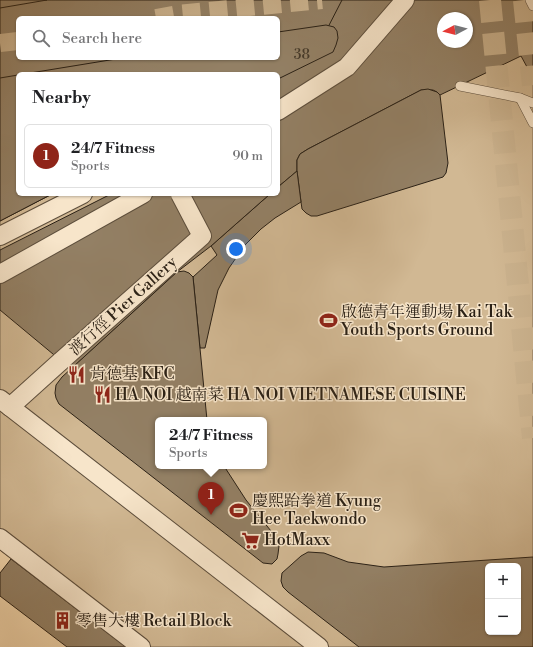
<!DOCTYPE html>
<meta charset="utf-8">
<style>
:root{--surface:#fff;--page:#f2f2f2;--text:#202124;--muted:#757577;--line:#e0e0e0;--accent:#8f2418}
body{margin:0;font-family:"Libre Bodoni","Noto Serif TC",serif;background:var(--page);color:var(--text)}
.controls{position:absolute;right:12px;bottom:12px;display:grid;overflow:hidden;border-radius:6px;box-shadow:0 1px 3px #0004}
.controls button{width:36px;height:36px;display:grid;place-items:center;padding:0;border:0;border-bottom:1px solid var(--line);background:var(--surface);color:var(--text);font:20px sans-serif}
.compass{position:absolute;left:437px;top:12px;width:36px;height:36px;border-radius:50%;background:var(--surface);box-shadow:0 1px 3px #0004;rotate:263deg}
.you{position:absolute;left:236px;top:249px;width:14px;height:14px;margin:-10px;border:3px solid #fff;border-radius:50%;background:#1a73e8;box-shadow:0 0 0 6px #1a73e833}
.badge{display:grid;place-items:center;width:26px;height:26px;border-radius:50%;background:var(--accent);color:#fff;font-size:13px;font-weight:700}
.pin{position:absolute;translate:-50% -33px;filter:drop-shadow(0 1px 2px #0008)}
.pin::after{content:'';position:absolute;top:21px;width:14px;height:12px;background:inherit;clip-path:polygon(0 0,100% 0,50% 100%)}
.popup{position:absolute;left:155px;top:417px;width:112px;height:52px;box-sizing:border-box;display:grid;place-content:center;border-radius:6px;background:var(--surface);filter:drop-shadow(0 1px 3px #0005);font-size:13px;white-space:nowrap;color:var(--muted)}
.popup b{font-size:15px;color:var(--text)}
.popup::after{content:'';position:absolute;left:50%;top:100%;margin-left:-8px;border:8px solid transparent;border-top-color:var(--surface)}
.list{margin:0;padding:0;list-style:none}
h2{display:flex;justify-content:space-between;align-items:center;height:52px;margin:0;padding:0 16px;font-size:17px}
h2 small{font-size:13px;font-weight:400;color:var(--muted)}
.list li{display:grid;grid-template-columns:26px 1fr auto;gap:12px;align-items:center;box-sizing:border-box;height:64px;margin:0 8px 8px;padding:0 8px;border:1px solid var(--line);border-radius:6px}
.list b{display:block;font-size:15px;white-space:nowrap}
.list p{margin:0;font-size:13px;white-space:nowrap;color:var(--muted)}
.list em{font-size:13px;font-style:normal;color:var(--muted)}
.icon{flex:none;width:22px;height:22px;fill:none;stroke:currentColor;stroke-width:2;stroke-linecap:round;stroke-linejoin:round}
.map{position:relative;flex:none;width:533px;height:647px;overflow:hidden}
.search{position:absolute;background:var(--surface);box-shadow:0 1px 3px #0004;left:16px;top:16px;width:264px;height:44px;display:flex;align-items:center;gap:10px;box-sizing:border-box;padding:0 14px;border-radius:6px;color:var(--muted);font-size:15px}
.panel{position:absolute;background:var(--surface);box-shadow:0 1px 3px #0004;left:16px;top:72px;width:264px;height:124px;border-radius:6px}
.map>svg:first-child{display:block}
.green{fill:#d1b893;stroke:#7e6c54;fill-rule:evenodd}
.building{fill:#938065;stroke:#2b2116;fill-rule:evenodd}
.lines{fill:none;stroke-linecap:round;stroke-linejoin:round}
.street-tunnel{stroke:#cbb38f;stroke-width:18;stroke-dasharray:18 9;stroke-linecap:butt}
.highway-tunnel{stroke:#cbb38f;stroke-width:22;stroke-dasharray:22 11;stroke-linecap:butt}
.lane-casing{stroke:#5d4e3c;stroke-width:10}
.street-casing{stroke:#5d4e3c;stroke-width:20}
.lane{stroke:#f7e5ca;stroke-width:9}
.street{stroke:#f7e5ca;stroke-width:18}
.street-bridge-casing{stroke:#5d4e3c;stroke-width:20;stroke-linecap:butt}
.street-bridge{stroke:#f7e5ca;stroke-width:18}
.labels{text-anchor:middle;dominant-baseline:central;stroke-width:3;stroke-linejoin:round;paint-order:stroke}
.number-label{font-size:14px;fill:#45392a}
.street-label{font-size:16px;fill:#2b2116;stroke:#f7e5ca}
.poi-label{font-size:16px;fill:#2b2116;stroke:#f7e5ca;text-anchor:start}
</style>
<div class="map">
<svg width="533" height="647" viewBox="0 0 533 647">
<rect width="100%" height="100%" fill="#f3d7ad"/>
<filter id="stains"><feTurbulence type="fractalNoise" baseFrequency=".005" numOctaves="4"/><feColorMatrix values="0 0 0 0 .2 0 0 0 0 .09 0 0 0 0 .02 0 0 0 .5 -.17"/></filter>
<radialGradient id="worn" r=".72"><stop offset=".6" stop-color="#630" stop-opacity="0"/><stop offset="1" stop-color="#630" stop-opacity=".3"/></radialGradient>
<path class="green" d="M0 0H533V647H126L0 550ZM18 18H278V58H18ZM443 18H467V42H443ZM18 74H278V194H18ZM158 420H264V466H158ZM488 566H518V632H488Z"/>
<g class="building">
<path d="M0 0H533V78L521 56 440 95 437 92 433 90H421L308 149 300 154 297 160V171L278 187V74H18V194H52L0 221ZM18 18H278V58H18ZM443 18H467V42H443Z"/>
<polygon points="0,0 4,0 7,7 0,8"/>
<polygon points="0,0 342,0 325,33 278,40 278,18 18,18 18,58 170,58 71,74 18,74 18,83 0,86"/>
<polygon points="0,0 47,0 0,8"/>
<polygon points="326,25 334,27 337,31 338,38 336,45 333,52 278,79 278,74 24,74 122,58 278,58 278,32"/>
<polygon points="18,75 18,194 52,194 0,221 0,78"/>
<polygon points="428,89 437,92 440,95 448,163 446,173 443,177 317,216 311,216 306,213 302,209 301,202 297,171 297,160 300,154 308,149 421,90"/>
<polygon points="297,171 301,202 275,218 261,229 245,245 229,268 218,290 205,348 200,348 193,277 217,255 211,246 270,194 278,194 278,187"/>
<polygon points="111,194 270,194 211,246 177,272 71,369 0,310 0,250"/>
<polygon points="184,271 189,273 193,277 207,420 158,420 158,466 224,466 246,500 271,531 276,539 279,546 278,554 277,559 272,564 263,563 59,404 56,398 55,393 56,385 62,377 177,272"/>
<path d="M308 552 324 553 348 562 384 567 533 557V647H359L288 592 283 587 281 581 282 573 301 556ZM488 566H518V632H488Z"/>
<polygon points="11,559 126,647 67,647 0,596 0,573"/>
</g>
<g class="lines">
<g class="street-tunnel">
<polyline points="156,18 178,14 322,0"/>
<polyline points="0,43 18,41"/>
</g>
<g class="highway-tunnel">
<polyline points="490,0 533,438"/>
<polyline points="524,0 533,85"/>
</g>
<defs>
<g id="lane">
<polyline points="530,0 533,6"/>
<polyline points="460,86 520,98 533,103"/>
<polyline points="520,98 533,123"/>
</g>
<g id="street">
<polyline points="278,111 347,67 405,0"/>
<polyline points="0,236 83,194"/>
<polyline points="0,274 143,194"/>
<polyline points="0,399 319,647"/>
<polyline points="10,407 61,361"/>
<polyline points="0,538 141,647"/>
</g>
</defs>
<use href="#lane" class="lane-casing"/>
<use href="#street" class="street-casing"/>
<use href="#lane" class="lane"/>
<use href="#street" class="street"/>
<defs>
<polyline id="street-bridge" points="61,361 202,236 180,194"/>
</defs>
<use href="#street-bridge" class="street-bridge-casing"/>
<use href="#street-bridge" class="street-bridge"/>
</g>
<defs>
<symbol id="stadium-bare" viewBox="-9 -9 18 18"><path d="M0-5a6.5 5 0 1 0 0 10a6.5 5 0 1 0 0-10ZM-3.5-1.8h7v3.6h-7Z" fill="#8f2418" stroke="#f7e5ca" stroke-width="2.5" paint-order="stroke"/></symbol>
<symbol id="restaurant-bare" viewBox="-9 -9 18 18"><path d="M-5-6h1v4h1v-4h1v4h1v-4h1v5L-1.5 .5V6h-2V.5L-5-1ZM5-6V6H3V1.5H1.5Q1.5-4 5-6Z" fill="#8f2418" stroke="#f7e5ca" stroke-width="2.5" paint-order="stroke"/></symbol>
<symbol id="supermarket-bare" viewBox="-9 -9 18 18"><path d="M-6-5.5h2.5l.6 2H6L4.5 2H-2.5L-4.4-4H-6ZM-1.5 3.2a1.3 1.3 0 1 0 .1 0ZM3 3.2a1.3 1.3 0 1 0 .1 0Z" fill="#8f2418" stroke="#f7e5ca" stroke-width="2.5" paint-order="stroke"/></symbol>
<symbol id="building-bare" viewBox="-9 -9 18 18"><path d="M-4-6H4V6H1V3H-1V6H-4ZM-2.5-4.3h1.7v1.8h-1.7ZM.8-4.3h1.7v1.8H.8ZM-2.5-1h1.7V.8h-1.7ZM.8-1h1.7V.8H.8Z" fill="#8f2418" stroke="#f7e5ca" stroke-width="2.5" paint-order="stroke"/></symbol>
</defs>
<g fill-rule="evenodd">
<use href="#stadium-bare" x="316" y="308" width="25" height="25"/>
<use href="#restaurant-bare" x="64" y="362" width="25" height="25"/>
<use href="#restaurant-bare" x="90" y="382" width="25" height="25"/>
<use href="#stadium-bare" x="226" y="498" width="25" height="25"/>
<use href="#supermarket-bare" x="238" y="528" width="25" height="25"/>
<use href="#building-bare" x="50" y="608" width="25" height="25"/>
</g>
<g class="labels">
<g class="number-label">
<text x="302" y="55">38</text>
</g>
<g class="street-label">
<text transform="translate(123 306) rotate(-42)">渡行徑 Pier Gallery</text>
</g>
<g class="poi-label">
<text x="341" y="312">啟德青年運動場 Kai Tak<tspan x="341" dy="18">Youth Sports Ground</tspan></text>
<text x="90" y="374">肯德基 KFC</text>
<text x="115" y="395">HA NOI 越南菜 HA NOI VIETNAMESE CUISINE</text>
<text x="252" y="501">慶熙跆拳道 Kyung<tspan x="252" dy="18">Hee Taekwondo</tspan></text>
<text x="264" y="540">HotMaxx</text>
<text x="76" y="621">零售大樓 Retail Block</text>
</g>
</g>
<rect width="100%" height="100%" filter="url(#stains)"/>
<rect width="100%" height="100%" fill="url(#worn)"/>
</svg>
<div class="controls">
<button>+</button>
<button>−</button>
</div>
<svg class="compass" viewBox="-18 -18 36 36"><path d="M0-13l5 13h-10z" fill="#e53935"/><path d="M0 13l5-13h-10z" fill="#757577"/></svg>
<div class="you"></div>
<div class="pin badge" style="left:211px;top:515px">1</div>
<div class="popup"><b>24/7 Fitness</b>Sports</div>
<div class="search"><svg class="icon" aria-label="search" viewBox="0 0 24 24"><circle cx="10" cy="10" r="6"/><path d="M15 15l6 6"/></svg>Search here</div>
<section class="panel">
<h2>Nearby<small></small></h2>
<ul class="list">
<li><span class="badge">1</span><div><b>24/7 Fitness</b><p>Sports</p></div><em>90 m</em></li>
</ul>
</section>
</div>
